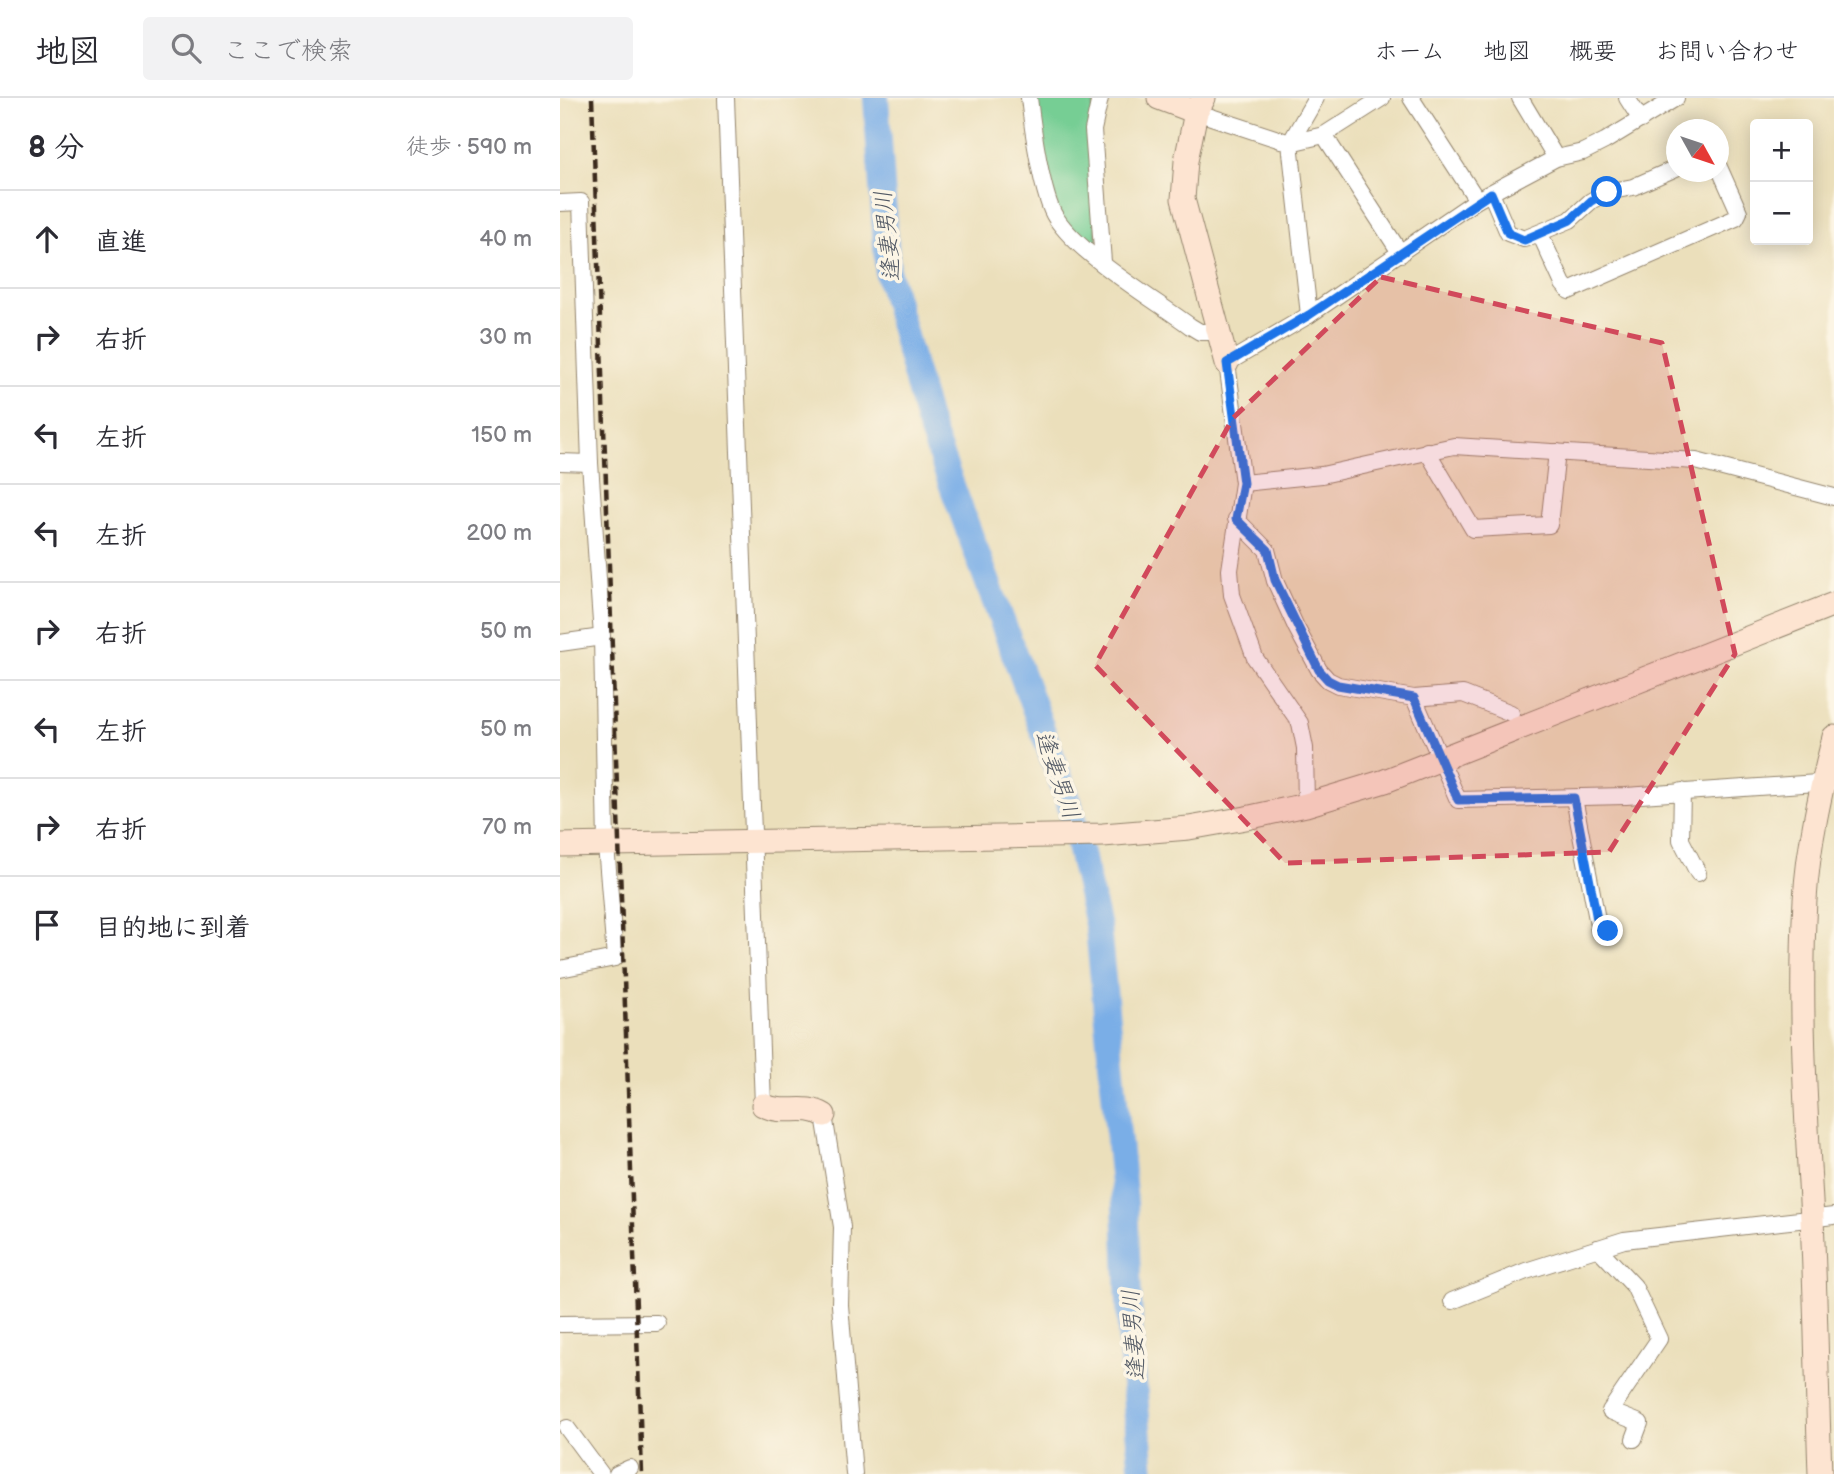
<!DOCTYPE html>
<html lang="ja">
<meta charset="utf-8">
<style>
:root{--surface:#fff;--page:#f2f2f3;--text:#2b2b33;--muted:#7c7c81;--line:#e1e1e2}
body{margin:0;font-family:"Balsamiq Sans","Klee One",sans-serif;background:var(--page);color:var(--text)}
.controls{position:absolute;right:21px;top:21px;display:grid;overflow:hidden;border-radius:7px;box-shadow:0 4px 18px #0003}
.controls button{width:63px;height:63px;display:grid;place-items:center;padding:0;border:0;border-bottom:2px solid var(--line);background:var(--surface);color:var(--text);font:35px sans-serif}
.compass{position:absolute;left:1106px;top:21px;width:63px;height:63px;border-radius:50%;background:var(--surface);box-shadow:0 4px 18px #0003;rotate:130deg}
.stop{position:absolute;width:21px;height:21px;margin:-16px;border:5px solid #1a73e8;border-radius:50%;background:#fff}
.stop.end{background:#1a73e8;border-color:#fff;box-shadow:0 2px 7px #0008}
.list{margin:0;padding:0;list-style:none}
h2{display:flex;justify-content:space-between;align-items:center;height:91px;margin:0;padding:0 28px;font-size:30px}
h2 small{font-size:23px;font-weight:400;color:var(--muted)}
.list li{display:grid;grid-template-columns:46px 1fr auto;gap:21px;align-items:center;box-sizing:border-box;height:98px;padding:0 28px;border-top:2px solid var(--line)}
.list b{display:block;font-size:26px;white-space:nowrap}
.list em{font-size:23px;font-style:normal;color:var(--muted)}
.icon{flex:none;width:38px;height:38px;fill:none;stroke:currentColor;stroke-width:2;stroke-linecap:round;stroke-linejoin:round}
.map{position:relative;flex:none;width:1274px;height:1376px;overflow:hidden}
header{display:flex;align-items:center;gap:42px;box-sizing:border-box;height:98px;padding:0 35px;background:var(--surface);border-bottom:2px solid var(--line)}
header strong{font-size:33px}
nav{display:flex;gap:38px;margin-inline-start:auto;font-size:24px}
.search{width:490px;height:63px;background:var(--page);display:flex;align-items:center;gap:18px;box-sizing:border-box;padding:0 24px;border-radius:7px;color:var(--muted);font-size:26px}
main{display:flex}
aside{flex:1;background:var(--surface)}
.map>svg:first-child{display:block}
.green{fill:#76ce94;stroke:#587c59;stroke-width:2}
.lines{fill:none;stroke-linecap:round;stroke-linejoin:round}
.river{stroke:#7aaee7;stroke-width:26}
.street-casing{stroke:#93846c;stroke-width:18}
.secondary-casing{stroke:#93846c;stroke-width:25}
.street{stroke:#fff;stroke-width:16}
.secondary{stroke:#fde4d1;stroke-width:23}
.rail{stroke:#3b2a1e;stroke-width:4.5;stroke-dasharray:10 5;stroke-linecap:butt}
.route{stroke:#1a73e8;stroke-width:9}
.marked{fill:#d1495b;fill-opacity:0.2;stroke:#d1495b;stroke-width:5;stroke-dasharray:14 9;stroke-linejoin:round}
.labels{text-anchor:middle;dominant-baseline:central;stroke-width:7;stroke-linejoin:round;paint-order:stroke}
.water-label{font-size:23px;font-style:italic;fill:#515864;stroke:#fcf5e5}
</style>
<header>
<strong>地図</strong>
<div class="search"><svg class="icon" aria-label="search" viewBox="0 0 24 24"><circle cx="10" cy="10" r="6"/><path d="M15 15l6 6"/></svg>ここで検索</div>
<nav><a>ホーム</a><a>地図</a><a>概要</a><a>お問い合わせ</a></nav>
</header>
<main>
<aside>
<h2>8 分<small>徒歩 · 590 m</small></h2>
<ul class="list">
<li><svg class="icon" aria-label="ahead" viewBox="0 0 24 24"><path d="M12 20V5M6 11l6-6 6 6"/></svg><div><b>直進</b></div><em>40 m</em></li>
<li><svg class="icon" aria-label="right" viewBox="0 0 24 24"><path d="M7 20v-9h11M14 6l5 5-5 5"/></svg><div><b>右折</b></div><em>30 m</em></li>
<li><svg class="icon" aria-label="left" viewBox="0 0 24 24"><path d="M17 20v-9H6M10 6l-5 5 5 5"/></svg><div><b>左折</b></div><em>150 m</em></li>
<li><svg class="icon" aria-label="left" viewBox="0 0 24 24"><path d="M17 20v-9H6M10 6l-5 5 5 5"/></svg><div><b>左折</b></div><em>200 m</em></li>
<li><svg class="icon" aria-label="right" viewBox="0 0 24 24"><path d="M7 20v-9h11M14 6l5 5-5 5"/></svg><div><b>右折</b></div><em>50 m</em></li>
<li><svg class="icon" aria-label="left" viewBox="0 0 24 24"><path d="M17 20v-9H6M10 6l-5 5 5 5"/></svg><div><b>左折</b></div><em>50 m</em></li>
<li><svg class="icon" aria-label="right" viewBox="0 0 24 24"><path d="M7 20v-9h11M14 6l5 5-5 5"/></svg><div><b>右折</b></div><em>70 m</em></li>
<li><svg class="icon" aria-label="arrive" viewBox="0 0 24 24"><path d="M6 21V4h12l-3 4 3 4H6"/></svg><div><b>目的地に到着</b></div></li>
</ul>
</aside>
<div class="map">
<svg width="1274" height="1376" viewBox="0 0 1274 1376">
<rect width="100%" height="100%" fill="#fcf5e5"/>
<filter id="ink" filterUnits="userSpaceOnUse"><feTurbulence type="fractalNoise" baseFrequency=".0143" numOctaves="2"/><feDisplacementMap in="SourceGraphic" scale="14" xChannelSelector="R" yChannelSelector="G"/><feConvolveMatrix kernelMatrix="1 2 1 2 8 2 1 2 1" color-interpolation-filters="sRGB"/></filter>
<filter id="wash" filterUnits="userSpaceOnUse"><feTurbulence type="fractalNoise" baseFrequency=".00686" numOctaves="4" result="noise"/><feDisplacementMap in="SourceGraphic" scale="28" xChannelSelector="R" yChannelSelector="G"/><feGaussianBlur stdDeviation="1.57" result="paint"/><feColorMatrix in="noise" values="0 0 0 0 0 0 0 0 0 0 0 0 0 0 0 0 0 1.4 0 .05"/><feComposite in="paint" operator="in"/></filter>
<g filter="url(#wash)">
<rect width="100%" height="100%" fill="#ebdfbb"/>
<polygon class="green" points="471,0 534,0 537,147 530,148 497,116"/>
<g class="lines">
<polyline class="river" points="316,0 328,176 368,323 509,704 538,830 565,1106 571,1251 582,1376"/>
</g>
</g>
<g filter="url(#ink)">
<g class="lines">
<defs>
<g id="street">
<polyline points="166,0 203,1007"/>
<path d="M469 0C472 26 482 100 496 120 521 158 592 200 630 228L640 234H656"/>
<polyline points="540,0 533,32 543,164"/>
<polyline points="851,0 917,102"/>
<polyline points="960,0 996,60"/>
<polyline points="1067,0 1081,22"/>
<polyline points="636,14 730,45 764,37 822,0"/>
<polyline points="764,37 841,156"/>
<polyline points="931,95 948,135 964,141 1010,122 1031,103 1047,94 1073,89 1116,70"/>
<polyline points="0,105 21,104 30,365 42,539 46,747 55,860 0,871"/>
<polyline points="980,136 1003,186 1009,193 1176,120 1179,114 1158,67"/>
<polyline points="749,217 730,45 756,0"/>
<polyline points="867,353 913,431 989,427 997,354"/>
<polyline points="0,364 30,365"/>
<polyline points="683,385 762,377 894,348 1136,363 1274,399"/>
<polyline points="676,421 707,452 715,483 736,529 759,572 768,582 778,587 854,600 898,702 1066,698 1272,684"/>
<polyline points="0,545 42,539"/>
<polyline points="854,600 903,596 951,615"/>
<polyline points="1122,693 1121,742 1138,775"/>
<polyline points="1014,700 1039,832 1048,833"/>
<polyline points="746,707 745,650 740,625 695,560 672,497 670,472 683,385 667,265 749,217 917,102 996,60 1023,54 1045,43 1116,0"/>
<polyline points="264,1017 282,1129 280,1207 294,1376"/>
<polyline points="1038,1150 1074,1188 1099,1241 1050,1313 1080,1325 1074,1341"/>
<polyline points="892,1203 966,1173 1064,1142 1274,1118"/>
<polyline points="0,1226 97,1225"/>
<polyline points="7,1330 41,1376"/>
<polyline points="57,1376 70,1370"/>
</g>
<g id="secondary">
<polyline points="599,0 636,14"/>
<polyline points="644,0 636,14 626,63 623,101 667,265"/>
<polyline points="0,747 543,737 629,730 686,720 746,707 825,683 1274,506"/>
<path d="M203 1007C225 1018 244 1005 264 1017"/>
<path d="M1260 1376C1257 1291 1256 1206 1252 1121 1246 1014 1239 908 1245 802 1248 747 1261 692 1274 639"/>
</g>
</defs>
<use href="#street" class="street-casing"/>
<use href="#secondary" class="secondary-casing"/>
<use href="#street" class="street"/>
<use href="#secondary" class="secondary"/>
<polyline class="rail" points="32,0 82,1376"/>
</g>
</g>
<g class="lines" filter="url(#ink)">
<polyline class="route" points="1047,94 1031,103 1010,122 964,142 948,135 931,95 749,217 667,265 683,385 676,421 708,452 715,482 759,572 768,582 778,587 854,600 898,702 1014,700 1039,832 1048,833"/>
</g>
<path class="marked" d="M821 179 1102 245 1175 556 1049 754 725 765 535 567 673 320Z"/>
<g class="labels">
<g class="water-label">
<text transform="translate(328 138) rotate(-96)">逢妻男川</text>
<text transform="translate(497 677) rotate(71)">逢妻男川</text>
<text transform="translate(574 1237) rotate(-94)">逢妻男川</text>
</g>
</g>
</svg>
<div class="controls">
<button>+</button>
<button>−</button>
</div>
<svg class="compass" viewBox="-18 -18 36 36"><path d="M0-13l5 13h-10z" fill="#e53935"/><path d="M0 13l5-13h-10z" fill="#7c7c81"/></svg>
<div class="stop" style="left:1047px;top:94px"></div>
<div class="stop end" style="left:1048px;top:833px"></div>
</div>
</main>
